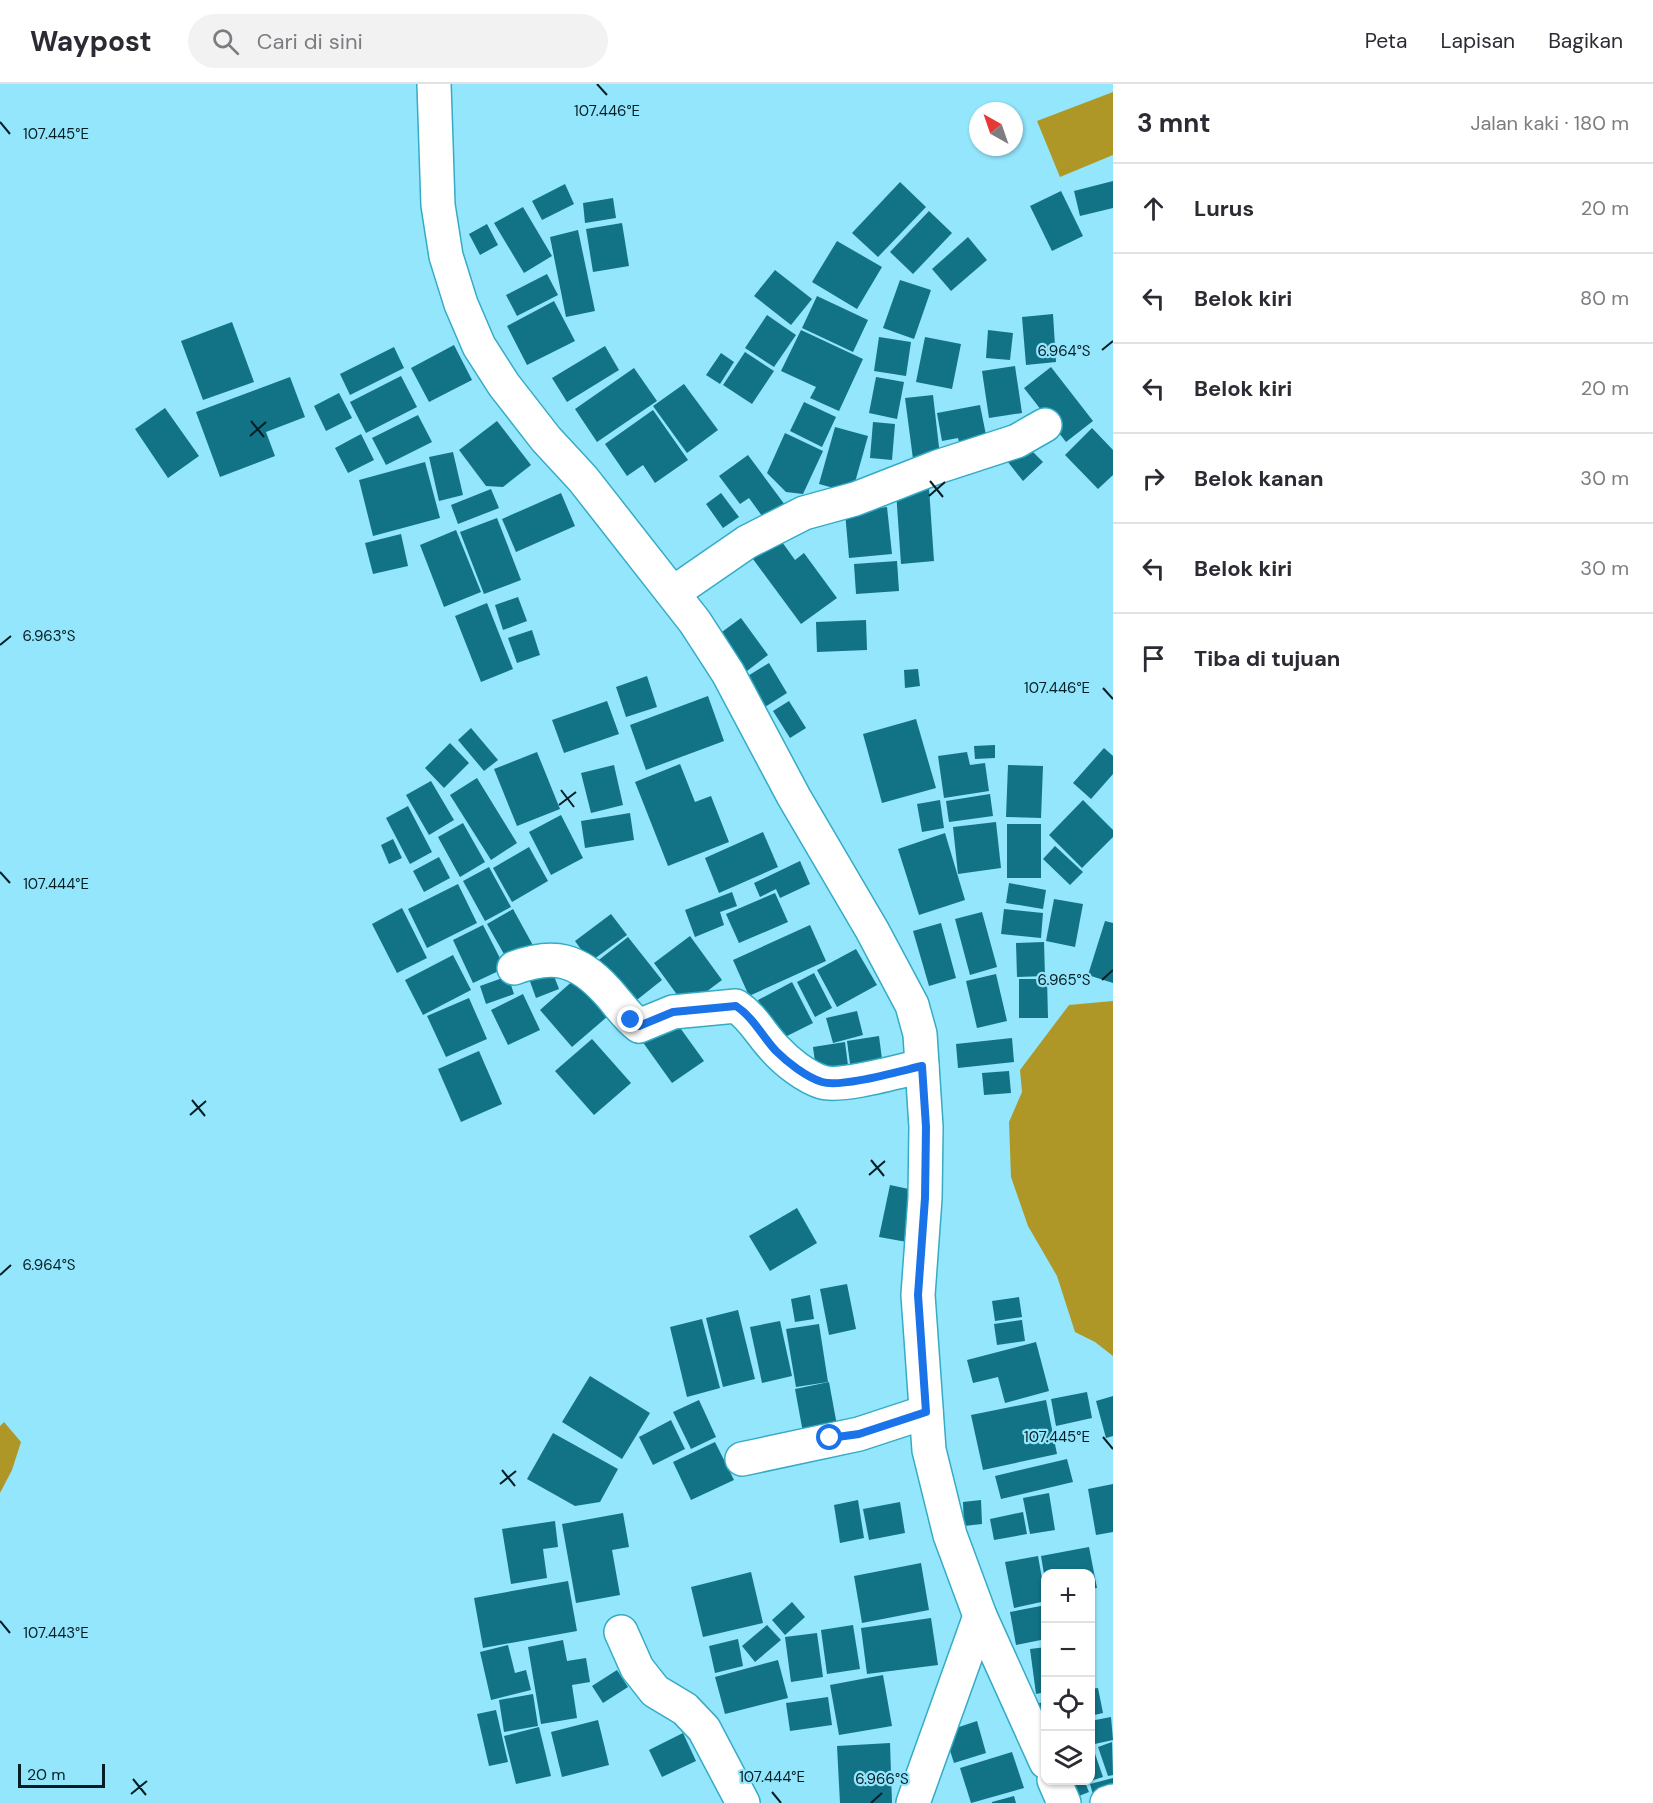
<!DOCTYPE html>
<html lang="id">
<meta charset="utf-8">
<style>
:root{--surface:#fff;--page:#f2f2f3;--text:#2b2b33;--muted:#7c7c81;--line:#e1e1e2}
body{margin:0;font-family:"DM Sans",sans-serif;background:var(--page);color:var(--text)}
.controls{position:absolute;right:18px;bottom:18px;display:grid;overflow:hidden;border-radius:12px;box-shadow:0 2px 4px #0004}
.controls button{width:54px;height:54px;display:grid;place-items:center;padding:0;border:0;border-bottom:2px solid var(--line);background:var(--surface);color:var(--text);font:30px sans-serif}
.compass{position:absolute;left:969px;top:18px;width:54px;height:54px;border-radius:50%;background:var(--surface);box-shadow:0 2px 4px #0004;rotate:320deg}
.scale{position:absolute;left:18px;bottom:15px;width:87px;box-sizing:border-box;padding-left:6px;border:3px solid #051e24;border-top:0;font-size:16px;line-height:21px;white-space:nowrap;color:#051e24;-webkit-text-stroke:4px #93e6fc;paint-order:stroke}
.stop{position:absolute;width:18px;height:18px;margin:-14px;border:4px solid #1a73e8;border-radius:50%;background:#fff}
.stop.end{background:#1a73e8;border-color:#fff;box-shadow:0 2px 6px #0008}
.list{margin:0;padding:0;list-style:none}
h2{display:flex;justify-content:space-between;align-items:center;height:78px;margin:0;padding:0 24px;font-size:26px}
h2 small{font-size:20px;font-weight:400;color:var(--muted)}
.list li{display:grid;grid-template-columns:39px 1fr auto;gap:18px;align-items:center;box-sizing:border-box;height:90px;padding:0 24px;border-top:2px solid var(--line)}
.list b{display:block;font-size:22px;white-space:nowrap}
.list em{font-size:20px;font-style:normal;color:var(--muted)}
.icon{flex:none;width:33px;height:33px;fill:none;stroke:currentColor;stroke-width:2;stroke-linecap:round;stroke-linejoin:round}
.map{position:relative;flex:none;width:1113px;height:1719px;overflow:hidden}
header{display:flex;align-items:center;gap:36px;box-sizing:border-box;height:84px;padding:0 30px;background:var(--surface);border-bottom:2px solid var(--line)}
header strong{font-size:28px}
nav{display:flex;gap:33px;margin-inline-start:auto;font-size:21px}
.search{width:420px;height:54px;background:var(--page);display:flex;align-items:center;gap:15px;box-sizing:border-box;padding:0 21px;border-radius:33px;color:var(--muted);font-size:22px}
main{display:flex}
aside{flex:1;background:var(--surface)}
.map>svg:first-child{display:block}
.forest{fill:#af9727}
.building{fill:#127286}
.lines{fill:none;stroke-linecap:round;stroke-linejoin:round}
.minor-casing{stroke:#35abc5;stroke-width:36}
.major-casing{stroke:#35abc5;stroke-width:36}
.minor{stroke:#fff;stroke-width:33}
.major{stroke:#fff;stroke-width:33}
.route{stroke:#1a73e8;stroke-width:8}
.ticks{fill:none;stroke:#051e24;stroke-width:2}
.ticks-label{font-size:15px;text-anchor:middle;fill:#051e24;stroke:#93e6fc;stroke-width:4.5;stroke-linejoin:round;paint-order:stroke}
</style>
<header>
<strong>Waypost</strong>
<div class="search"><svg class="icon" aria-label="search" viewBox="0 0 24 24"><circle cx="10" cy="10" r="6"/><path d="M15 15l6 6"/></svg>Cari di sini</div>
<nav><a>Peta</a><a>Lapisan</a><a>Bagikan</a></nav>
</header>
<main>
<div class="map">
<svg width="1113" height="1719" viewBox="0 0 1113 1719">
<rect width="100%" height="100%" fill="#93e6fc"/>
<g class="forest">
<polygon points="1113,8 1113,71 1060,93 1037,37"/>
<polygon points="1113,917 1113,1272 1095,1258 1075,1248 1057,1192 1028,1142 1011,1093 1009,1038 1022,1008 1020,986 1069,921"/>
<polygon points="4,1338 21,1358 12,1386 0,1409 0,1342"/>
</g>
<g class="building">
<polygon points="1113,97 1113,124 1080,132 1074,107"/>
<polygon points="900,98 926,123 878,173 852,149"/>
<polygon points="565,100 574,120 542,136 532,117"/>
<polygon points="1061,107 1083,152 1052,167 1030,122"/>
<polygon points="613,114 616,134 585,139 583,119"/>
<polygon points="523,123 552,172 524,189 494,139"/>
<polygon points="929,127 952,149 913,190 890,168"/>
<polygon points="622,139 629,182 593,188 586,145"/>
<polygon points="487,140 498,161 480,171 469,150"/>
<polygon points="578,146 595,227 566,233 550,153"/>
<polygon points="968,153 987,176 951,207 932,185"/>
<polygon points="837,157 882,183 857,225 812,198"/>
<polygon points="775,186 812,215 791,241 754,212"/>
<polygon points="547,190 558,211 517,232 506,211"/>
<polygon points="900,196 931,206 914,255 883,244"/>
<polygon points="817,212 868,236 853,268 802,244"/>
<polygon points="554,217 575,257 527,281 507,242"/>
<polygon points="1053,230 1056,278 1026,281 1022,233"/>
<polygon points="767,231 796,251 774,283 745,264"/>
<polygon points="232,238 254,298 203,316 181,257"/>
<polygon points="801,246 863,275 839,327 810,314 816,303 781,287"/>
<polygon points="988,246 1013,249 1010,276 986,274"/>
<polygon points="879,253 911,258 906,292 874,287"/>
<polygon points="925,253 961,260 952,305 916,298"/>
<polygon points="454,261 472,296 429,318 411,284"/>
<polygon points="605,262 619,286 567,318 552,294"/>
<polygon points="394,263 404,284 350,311 340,290"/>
<polygon points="745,268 774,287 752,320 723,301"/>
<polygon points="721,269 734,278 720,300 706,291"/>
<polygon points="1015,282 1022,329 989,334 982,287"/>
<polygon points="1051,283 1093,337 1066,358 1024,304"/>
<polygon points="634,284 657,317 597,358 575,325"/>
<polygon points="401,292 417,323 366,349 350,318"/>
<polygon points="290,293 305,333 266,348 275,372 220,393 196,328"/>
<polygon points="876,293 904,298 897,335 869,329"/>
<polygon points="684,300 718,346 687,369 653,322"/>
<polygon points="339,309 352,334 326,347 314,322"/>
<polygon points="933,311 940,372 913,375 905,314"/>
<polygon points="804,318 836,333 822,363 790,347"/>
<polygon points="980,321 988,361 961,366 958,354 942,357 937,329"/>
<polygon points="165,324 199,372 168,394 135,345"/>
<polygon points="653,326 688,376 655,399 643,381 627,392 605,360"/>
<polygon points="418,331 432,358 386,381 372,354"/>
<polygon points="497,337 531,381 503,403 486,402 459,366"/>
<polygon points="873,338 895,340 892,376 870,374"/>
<polygon points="835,343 868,352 852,409 819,400"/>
<polygon points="1092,344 1113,366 1113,391 1098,405 1065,371"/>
<polygon points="785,349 823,367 803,410 786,408 767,389"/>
<polygon points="361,350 374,376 348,389 335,364"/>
<polygon points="1026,361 1043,378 1023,397 1004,373"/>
<polygon points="453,368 463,411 439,417 429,373"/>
<polygon points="748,371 785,421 765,436 749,414 740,420 719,392"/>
<polygon points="425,378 440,434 373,452 359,396"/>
<polygon points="929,404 934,477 901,480 896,407"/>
<polygon points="491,405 499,424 458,440 451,421"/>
<polygon points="561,409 575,442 516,468 502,435"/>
<polygon points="721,409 739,433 723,444 706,420"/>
<polygon points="887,423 892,470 849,474 845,428"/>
<polygon points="497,434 521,496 484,510 460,448"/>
<polygon points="456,446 481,508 444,523 420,461"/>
<polygon points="401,450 408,482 373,490 365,459"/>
<polygon points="777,451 795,476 804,469 837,514 801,540 750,471"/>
<polygon points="897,477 899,507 856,510 854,480"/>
<polygon points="518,513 527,537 503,546 495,521"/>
<polygon points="487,519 513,585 481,598 455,532"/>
<polygon points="741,534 768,571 743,590 715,553"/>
<polygon points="866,536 867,566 817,568 816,538"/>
<polygon points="532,546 540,571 517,579 508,554"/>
<polygon points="769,579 787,609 765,623 746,593"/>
<polygon points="918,585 920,602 905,604 904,586"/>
<polygon points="647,592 657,623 626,633 616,603"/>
<polygon points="708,612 724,657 646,686 630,641"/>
<polygon points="607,617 619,650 564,669 552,636"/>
<polygon points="789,617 806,644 790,654 773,627"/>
<polygon points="916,635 936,704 882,719 863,650"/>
<polygon points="471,644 498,676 484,687 458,656"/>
<polygon points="450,659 469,679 444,704 425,684"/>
<polygon points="995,661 995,674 975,675 974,662"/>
<polygon points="1104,664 1113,672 1113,690 1091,715 1073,699"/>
<polygon points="537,668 560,725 517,742 494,685"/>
<polygon points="967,668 970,681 985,679 989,707 944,714 938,672"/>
<polygon points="680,680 695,718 711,712 729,758 668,782 635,698"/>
<polygon points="614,681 623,721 591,729 581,689"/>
<polygon points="1008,681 1043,682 1041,734 1006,733"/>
<polygon points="477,694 517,759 491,776 450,711"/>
<polygon points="431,697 454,736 429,751 406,711"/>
<polygon points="990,710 993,732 949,738 946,717"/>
<polygon points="940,716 944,744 922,748 917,720"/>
<polygon points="1083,716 1113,746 1113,753 1082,784 1049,751"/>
<polygon points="408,722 432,768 410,780 386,734"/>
<polygon points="630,729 634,756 585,764 581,737"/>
<polygon points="561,731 583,774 551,791 529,748"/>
<polygon points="996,738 1001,784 958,790 953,743"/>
<polygon points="463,739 485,778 460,793 438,753"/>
<rect x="1007" y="740" width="34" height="54"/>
<polygon points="763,748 778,783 719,809 705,774"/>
<polygon points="945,749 965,816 919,831 898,765"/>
<polygon points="393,755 402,774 389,780 381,761"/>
<polygon points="1055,762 1083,788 1070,801 1043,775"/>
<polygon points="529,763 548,797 512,818 493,784"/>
<polygon points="439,773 450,794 424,808 413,787"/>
<polygon points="800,777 810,800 780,814 776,805 760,813 754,799"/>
<polygon points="489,783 511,823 485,837 463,797"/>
<polygon points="1009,799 1046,806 1043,825 1006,819"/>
<polygon points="458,800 477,839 427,864 408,825"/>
<polygon points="732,808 737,822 720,828 724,841 695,853 685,826"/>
<polygon points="775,809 788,838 739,859 726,830"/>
<polygon points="1054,815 1083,820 1075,863 1046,857"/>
<polygon points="402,824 427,874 397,889 372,840"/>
<polygon points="513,825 535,865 509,879 487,840"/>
<polygon points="1004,825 1043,829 1041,854 1001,850"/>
<polygon points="982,828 997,883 970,891 955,835"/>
<polygon points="611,830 627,851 590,878 575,857"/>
<polygon points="1105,837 1113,839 1113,899 1088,891"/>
<polygon points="941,839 956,894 929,902 913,847"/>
<polygon points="483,841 505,884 473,899 453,856"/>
<polygon points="810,841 826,877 749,912 733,876"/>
<polygon points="690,852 722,896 686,923 654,879"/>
<polygon points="628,853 662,896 628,923 595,879"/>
<polygon points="1044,858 1045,892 1017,893 1016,859"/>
<polygon points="856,865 877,901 837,923 817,886"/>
<polygon points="453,871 471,906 423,931 405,896"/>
<polygon points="551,884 559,905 536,914 528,892"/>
<polygon points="814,889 832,924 815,933 797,898"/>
<polygon points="996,890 1007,937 977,944 966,897"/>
<polygon points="508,892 514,910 486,920 480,902"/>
<polygon points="576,894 608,932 572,963 540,926"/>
<polygon points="1019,895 1047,895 1048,934 1019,934"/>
<polygon points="792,898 813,939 779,956 758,916"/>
<polygon points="523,910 540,946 508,961 491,926"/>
<polygon points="469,914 487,955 446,973 427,932"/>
<polygon points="857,927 863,951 833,959 826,934"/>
<polygon points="673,934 704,977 672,999 642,957"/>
<polygon points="879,952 883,983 851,987 847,957"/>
<polygon points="1012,954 1014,978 958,984 956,960"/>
<polygon points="592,955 631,999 594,1031 555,987"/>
<polygon points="845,958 849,989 817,993 813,963"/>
<polygon points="479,967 502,1020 461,1038 438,985"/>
<polygon points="1009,987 1011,1009 984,1011 982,989"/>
<polygon points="890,1101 918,1107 907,1158 879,1153"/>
<polygon points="797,1124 817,1159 770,1187 749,1152"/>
<polygon points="847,1200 856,1245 829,1251 820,1205"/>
<polygon points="810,1211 814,1235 795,1238 791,1215"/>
<polygon points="1019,1213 1022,1233 995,1237 992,1217"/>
<polygon points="738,1226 755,1295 723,1303 706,1234"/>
<polygon points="702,1235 720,1304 687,1313 670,1243"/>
<polygon points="1022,1236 1025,1257 997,1261 994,1240"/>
<polygon points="780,1237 792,1292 762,1299 750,1243"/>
<polygon points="819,1240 828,1298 796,1303 786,1245"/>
<polygon points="1036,1258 1049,1307 1005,1319 998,1293 973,1299 967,1276"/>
<polygon points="590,1292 650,1329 622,1375 562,1338"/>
<polygon points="829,1298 838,1347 804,1354 795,1305"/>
<polygon points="1087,1308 1092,1334 1056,1342 1051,1315"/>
<polygon points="1113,1312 1113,1352 1106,1354 1096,1317"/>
<polygon points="699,1316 716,1353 691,1365 673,1328"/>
<polygon points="1046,1316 1057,1370 983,1386 971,1331"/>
<polygon points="671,1336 685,1365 653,1381 639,1353"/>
<polygon points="553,1349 618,1385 600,1418 575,1422 527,1395"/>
<polygon points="715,1358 734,1396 691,1416 673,1378"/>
<polygon points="1067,1375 1073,1398 1001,1415 995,1392"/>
<polygon points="1113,1400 1113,1448 1096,1451 1088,1405"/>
<polygon points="1049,1409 1055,1446 1030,1450 1023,1414"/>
<polygon points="858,1416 864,1454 840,1459 834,1421"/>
<polygon points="981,1416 982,1440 964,1442 963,1418"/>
<polygon points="900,1418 905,1449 869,1456 863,1425"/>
<polygon points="1023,1428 1027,1450 994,1456 990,1435"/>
<polygon points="623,1429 629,1463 612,1466 620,1511 576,1519 562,1440"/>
<polygon points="555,1437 558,1463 543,1465 547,1494 511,1500 502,1445"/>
<polygon points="1089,1463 1097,1504 1090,1505 1090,1490 1044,1490 1041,1472"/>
<polygon points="1038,1472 1046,1517 1014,1524 1005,1478"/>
<polygon points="921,1479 929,1526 862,1539 854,1492"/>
<polygon points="751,1488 763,1539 703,1553 691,1503"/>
<polygon points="568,1497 577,1547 483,1564 474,1514"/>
<polygon points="792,1518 805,1533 785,1551 772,1536"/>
<polygon points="1046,1521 1046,1555 1016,1561 1010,1528"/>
<polygon points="931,1534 938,1581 867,1590 861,1544"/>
<polygon points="767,1541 781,1556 755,1578 742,1562"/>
<polygon points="853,1541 860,1585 827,1590 821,1546"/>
<polygon points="817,1549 823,1593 791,1598 785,1553"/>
<polygon points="738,1555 743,1582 715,1589 709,1562"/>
<polygon points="563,1556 567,1577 586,1574 590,1598 572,1601 577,1634 541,1640 528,1563"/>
<polygon points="508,1561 515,1589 526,1586 531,1606 491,1616 480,1568"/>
<polygon points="1046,1563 1046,1608 1036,1610 1030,1565"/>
<polygon points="778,1576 788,1614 725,1630 715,1593"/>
<polygon points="617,1586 628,1603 603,1619 592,1602"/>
<polygon points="883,1591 892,1642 839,1651 830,1601"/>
<polygon points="1098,1604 1103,1629 1090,1632 1090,1605"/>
<polygon points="533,1610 538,1642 504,1648 499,1616"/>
<polygon points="828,1613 832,1641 790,1647 786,1619"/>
<polygon points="1046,1617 1046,1645 1034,1621"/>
<polygon points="496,1626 508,1678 489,1682 477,1630"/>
<polygon points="1111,1633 1113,1656 1090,1661 1090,1637"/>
<polygon points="598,1636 609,1681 562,1693 551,1648"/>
<polygon points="977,1637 986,1669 954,1679 944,1648"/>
<polygon points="539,1643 551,1692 516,1700 504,1652"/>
<polygon points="683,1649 696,1677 662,1693 649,1666"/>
<polygon points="1112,1658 1113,1691 1108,1692 1098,1663"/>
<polygon points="890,1659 892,1719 840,1719 837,1662"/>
<polygon points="1090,1664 1093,1664 1103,1693 1090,1697"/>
<polygon points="1012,1668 1024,1704 971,1719 960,1684"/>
<polygon points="1113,1694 1113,1708 1094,1714 1090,1700"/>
<polygon points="1062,1696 1084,1696 1089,1708 1069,1716"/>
<polygon points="1014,1712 1016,1719 992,1719 992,1718"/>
</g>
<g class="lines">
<defs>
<g id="minor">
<polyline points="673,509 747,458 804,429 855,415 937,383 1017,357 1045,341"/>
<path d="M514 884C554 869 578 875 607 907 618 919 626 932 639 942L673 928 736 922C753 933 762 952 776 966 787 978 806 993 822 998 841 1004 900 987 922 982"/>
<polyline points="742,1375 859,1350 926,1328"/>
<polyline points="621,1548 637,1584 655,1607 685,1625 704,1645 743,1719"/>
<polyline points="913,1719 980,1532"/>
<polyline points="1107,1719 1113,1717"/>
</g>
<g id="major">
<polyline points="434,0 438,121 446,172 461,220 479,262 504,301 546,355 583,395 695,538 728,589 794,713 872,846 912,921 920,950 926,1043 925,1114 918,1211 929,1366 950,1451 980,1532 1046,1678"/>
<polyline points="1054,1696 1064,1719"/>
</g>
</defs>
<use href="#minor" class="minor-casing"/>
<use href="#major" class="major-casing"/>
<use href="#minor" class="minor"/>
<use href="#major" class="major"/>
</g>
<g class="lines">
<path class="route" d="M631 936 639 942 673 928 736 922C753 933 762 952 776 967 787 978 806 993 822 998 841 1004 900 987 922 982L926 1043 925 1114 918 1211 926 1328 859 1350 830 1354"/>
</g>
<path class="ticks" d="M597 0 607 11M0 38 10 50M1102 266 1113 257M251 337 264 353M250 352 266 338M930 397 943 413M929 412 945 398M0 561 11 552M1103 604 1113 615M561 706 574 723M559 721 576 708M0 788 10 799M1102 896 1113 886M192 1016 205 1032M190 1031 206 1017M871 1076 884 1092M869 1091 885 1077M0 1191 11 1181M1103 1353 1113 1365M502 1386 515 1402M500 1400 516 1387M0 1537 10 1549M133 1695 146 1711M772 1708 781 1719M131 1710 147 1697M871 1719 882 1709"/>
<g class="ticks-label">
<text x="607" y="32">107.446°E</text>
<text x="56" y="55">107.445°E</text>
<text x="1064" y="272">6.964°S</text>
<text x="49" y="557">6.963°S</text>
<text x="1057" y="609">107.446°E</text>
<text x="56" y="805">107.444°E</text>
<text x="1064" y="901">6.965°S</text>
<text x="49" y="1186">6.964°S</text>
<text x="1057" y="1358">107.445°E</text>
<text x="56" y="1554">107.443°E</text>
<text x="772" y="1698">107.444°E</text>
<text x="882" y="1700">6.966°S</text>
</g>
</svg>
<div class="controls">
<button>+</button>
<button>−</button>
<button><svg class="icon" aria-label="locate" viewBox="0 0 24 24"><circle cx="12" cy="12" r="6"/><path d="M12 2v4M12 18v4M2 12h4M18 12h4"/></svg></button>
<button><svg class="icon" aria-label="layers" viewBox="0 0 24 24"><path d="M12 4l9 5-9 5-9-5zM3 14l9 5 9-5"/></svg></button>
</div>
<svg class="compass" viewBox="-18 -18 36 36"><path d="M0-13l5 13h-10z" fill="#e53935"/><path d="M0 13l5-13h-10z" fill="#7c7c81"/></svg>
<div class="scale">20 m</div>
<div class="stop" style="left:830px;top:1354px"></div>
<div class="stop end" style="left:631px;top:936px"></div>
</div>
<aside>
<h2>3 mnt<small>Jalan kaki · 180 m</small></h2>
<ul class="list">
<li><svg class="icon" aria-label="ahead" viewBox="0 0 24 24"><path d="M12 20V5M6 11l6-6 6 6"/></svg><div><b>Lurus</b></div><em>20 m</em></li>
<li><svg class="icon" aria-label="left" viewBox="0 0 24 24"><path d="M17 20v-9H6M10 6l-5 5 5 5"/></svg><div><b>Belok kiri</b></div><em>80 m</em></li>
<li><svg class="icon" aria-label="left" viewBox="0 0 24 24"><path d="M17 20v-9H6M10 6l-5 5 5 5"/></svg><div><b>Belok kiri</b></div><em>20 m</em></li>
<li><svg class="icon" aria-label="right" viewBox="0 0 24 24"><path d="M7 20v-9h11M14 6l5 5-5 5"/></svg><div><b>Belok kanan</b></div><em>30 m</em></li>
<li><svg class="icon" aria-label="left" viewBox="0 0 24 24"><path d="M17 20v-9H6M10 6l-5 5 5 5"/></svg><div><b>Belok kiri</b></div><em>30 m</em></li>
<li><svg class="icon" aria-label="arrive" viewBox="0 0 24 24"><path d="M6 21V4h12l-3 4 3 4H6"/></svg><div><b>Tiba di tujuan</b></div></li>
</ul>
</aside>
</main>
